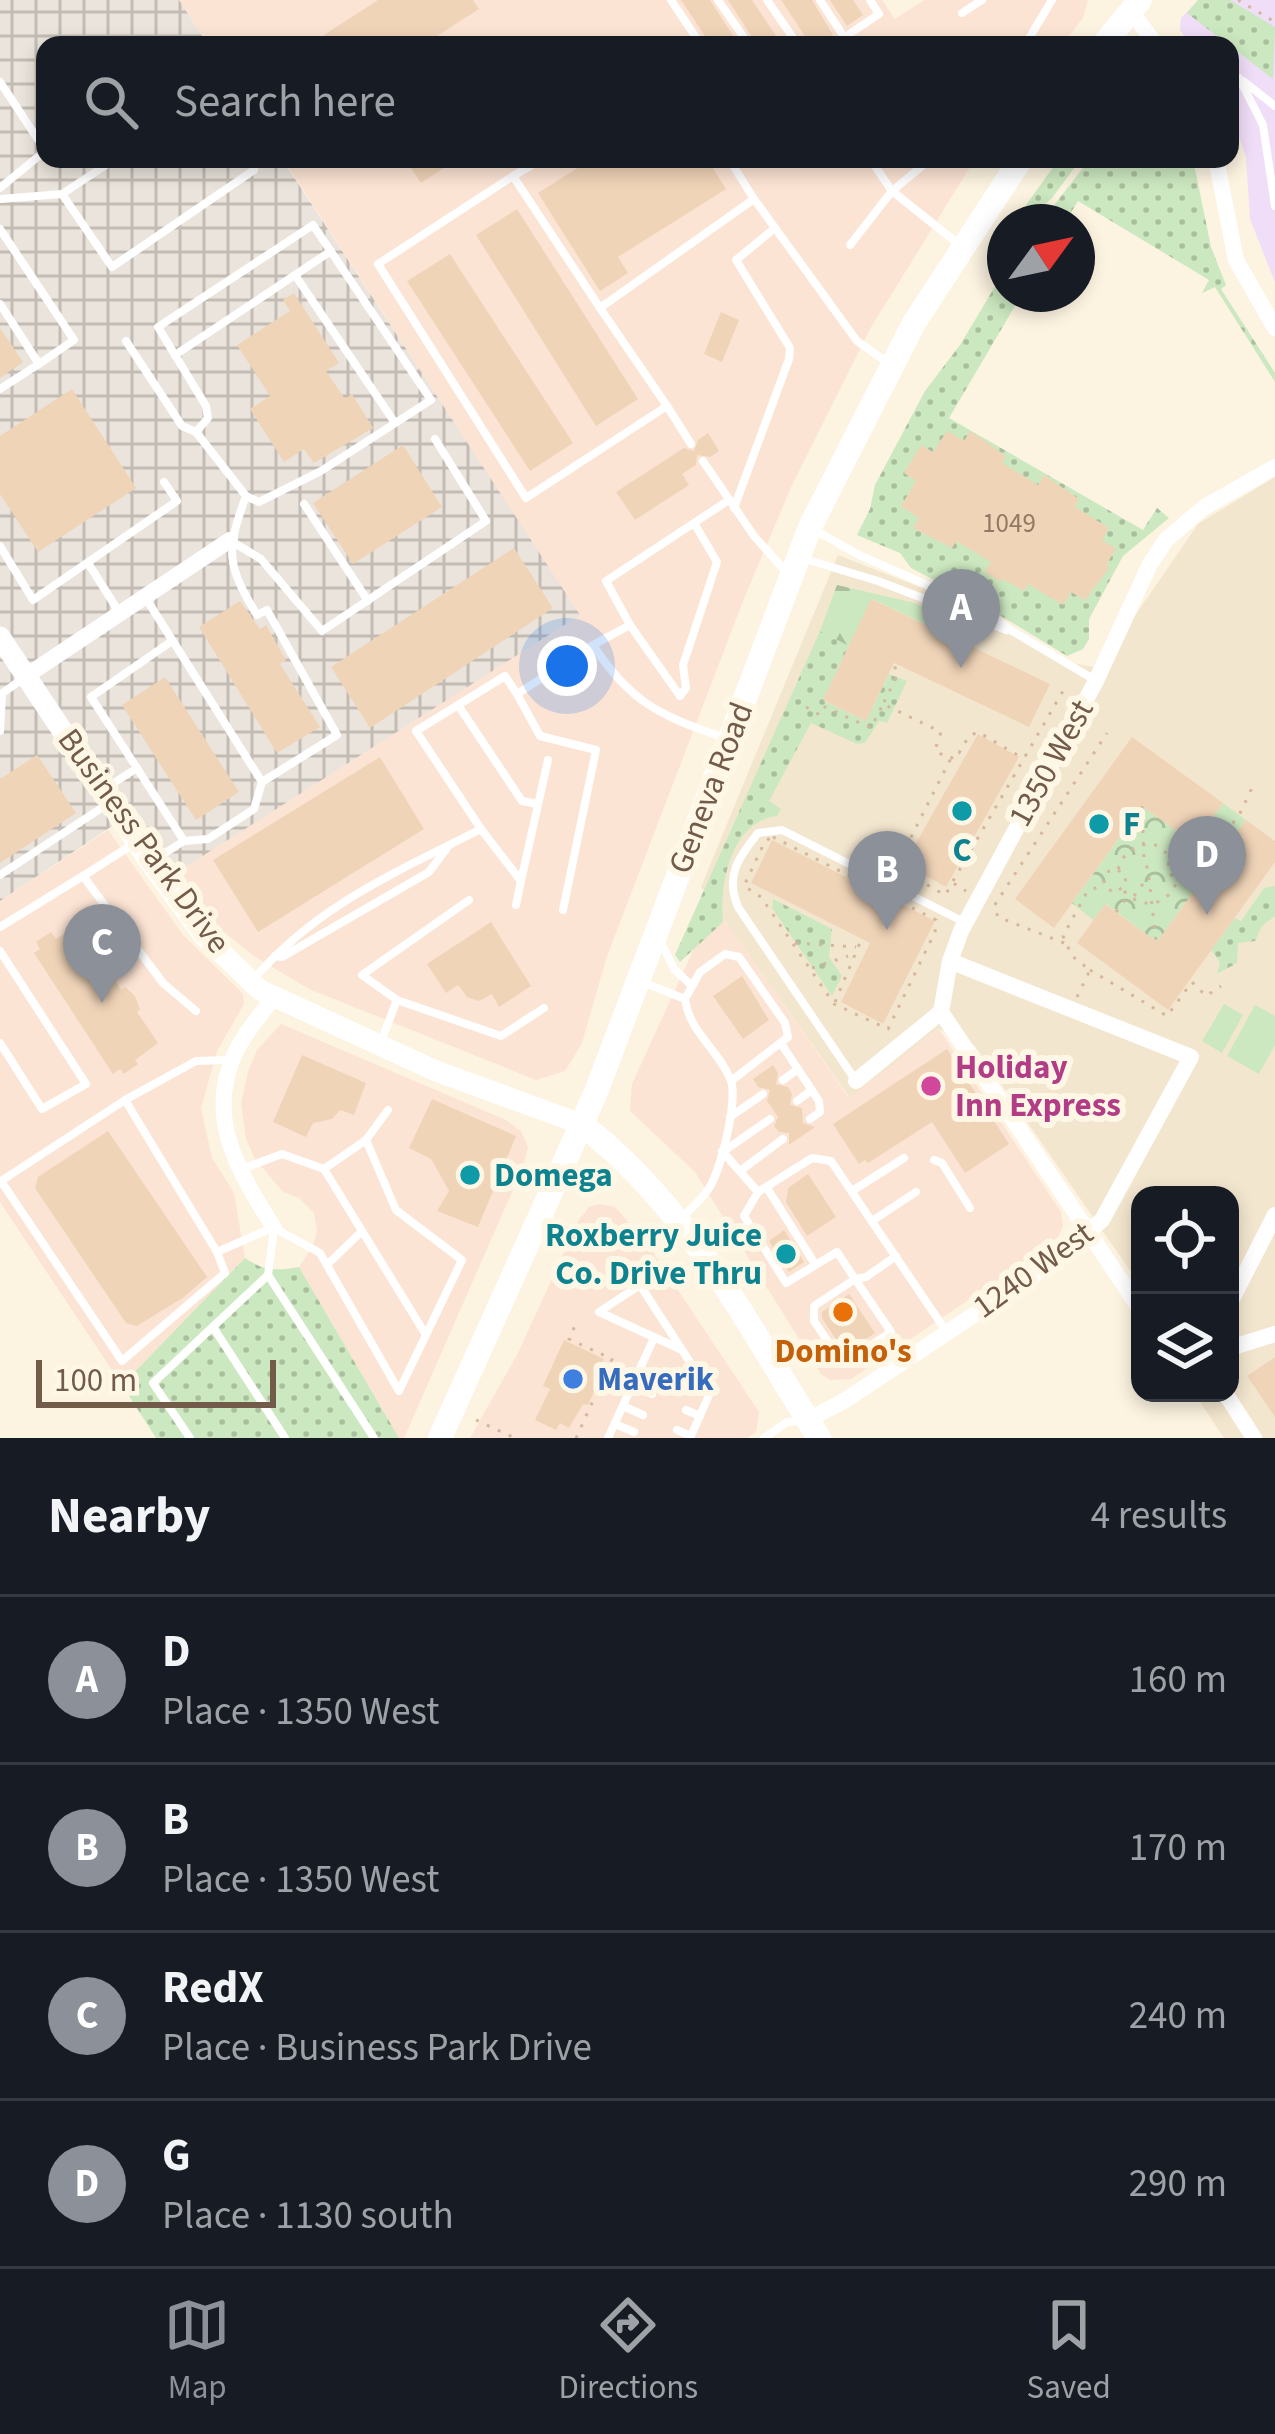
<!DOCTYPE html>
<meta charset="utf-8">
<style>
:root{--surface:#171b24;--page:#242831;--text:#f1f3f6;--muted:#9ea1a6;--line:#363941;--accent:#8c9099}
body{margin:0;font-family:"Source Sans 3",sans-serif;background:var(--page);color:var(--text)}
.controls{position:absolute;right:36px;bottom:36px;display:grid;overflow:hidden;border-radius:24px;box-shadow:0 6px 18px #0003}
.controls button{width:108px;height:108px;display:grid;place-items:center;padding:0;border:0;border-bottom:3px solid var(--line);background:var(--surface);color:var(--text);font:60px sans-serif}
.compass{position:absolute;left:987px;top:204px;width:108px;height:108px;border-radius:50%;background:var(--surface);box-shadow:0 6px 18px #0003;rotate:57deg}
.scale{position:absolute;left:36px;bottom:30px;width:240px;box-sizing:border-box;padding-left:12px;border:6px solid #725b48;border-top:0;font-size:33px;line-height:42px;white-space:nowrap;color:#725b48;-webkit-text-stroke:9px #fff7e6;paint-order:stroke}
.you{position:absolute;left:567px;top:666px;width:42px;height:42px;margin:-30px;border:9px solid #fff;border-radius:50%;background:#1a73e8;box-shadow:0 0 0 18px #1a73e833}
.badge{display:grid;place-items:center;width:78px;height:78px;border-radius:50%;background:var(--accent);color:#fff;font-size:39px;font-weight:700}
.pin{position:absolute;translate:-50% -99px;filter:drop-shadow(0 3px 6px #0008)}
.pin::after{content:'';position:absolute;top:63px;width:42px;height:36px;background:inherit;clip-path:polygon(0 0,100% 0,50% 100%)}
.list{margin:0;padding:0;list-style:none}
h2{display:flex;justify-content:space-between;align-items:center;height:156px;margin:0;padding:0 48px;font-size:51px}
h2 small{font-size:39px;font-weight:400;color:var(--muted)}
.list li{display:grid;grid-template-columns:78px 1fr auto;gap:36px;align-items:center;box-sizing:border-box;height:168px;padding:0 48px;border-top:3px solid var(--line)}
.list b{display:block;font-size:45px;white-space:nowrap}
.list p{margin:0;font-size:39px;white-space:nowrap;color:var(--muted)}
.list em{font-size:39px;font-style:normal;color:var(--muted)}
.icon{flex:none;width:66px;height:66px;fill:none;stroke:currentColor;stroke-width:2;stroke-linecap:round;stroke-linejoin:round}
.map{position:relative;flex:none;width:1275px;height:1438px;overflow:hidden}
.search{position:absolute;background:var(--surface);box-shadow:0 6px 18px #0003;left:36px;right:36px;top:36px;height:132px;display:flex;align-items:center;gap:30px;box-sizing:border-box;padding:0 42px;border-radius:24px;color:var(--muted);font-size:45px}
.sheet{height:828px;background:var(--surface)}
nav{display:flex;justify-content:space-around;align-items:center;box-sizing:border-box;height:168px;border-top:3px solid var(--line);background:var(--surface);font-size:33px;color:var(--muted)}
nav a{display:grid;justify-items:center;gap:6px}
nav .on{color:var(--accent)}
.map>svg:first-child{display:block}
.residential{fill:#f3e6cf}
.commercial{fill:#fce4d4}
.industrial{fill:url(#industrial-grid)}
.education{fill:#f0ddf7}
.grass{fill:url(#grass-dots)}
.forest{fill:url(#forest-firs)}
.park{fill:url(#park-crowns)}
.garden{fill:#cce8c0}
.building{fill:#f0d4b8}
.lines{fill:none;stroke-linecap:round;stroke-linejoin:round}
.path{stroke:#d5b79c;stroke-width:3;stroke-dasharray:3 9;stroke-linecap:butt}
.service{stroke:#fff;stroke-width:8}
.minor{stroke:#fff;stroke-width:16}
.tertiary{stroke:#fff;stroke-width:21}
.secondary{stroke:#fff;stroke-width:24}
.culture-dot{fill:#0f9aa8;stroke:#fff7e6;stroke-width:4.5}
.hotel-dot{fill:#d1479c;stroke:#fff7e6;stroke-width:4.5}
.food-dot{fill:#e8710a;stroke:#fff7e6;stroke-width:4.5}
.shop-dot{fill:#3f7fe0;stroke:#fff7e6;stroke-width:4.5}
.labels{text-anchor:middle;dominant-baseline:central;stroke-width:12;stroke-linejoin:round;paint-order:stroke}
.number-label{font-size:27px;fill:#927964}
.street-label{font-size:33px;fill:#725b48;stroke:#fff7e6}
.culture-label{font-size:33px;font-weight:bold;fill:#0d838f;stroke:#fff7e6;text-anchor:start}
.hotel-label{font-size:33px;font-weight:bold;fill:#b23c85;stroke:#fff7e6;text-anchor:start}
.food-label{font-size:33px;font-weight:bold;fill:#c56008;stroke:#fff7e6}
.shop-label{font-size:33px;font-weight:bold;fill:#366cbe;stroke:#fff7e6;text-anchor:start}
</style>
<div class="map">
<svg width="1275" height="1438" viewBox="0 0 1275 1438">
<defs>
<pattern id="industrial-grid" width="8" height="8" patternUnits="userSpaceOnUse" patternTransform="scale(3)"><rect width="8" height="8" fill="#eae4dc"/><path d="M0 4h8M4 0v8" fill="none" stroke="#c2bcb4"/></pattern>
<pattern id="grass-dots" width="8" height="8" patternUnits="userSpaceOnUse" patternTransform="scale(3)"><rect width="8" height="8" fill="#cce8c0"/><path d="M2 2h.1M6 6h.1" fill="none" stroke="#aabf9e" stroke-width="1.8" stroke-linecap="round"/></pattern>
<pattern id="forest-firs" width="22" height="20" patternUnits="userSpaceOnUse" patternTransform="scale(3)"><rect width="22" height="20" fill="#cce8c0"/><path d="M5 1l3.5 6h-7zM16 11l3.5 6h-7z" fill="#aabf9e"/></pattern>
<pattern id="park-crowns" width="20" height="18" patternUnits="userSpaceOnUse" patternTransform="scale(3)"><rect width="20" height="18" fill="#cce8c0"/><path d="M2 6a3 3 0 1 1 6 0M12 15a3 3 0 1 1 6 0" fill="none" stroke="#aabf9e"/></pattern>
</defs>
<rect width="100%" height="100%" fill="#fcf3e0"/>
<polygon class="residential" points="1275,477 1275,1438 1224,1438 1194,1393 1230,1393 1230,1195 1140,1195 1140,1285 974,1045 939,1029 850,1098 701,887 838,555 978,610 1072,663 1099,668 1198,524"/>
<g class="commercial">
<polygon points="179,0 882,0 895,19 924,0 1088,0 1083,18 1062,45 208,45"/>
<polygon points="283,159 975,159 870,329 792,485 743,601 606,959 582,1043 565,1071 536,1080 309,989 254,956 209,920 176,873 579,615"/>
<polygon points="108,830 183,935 243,994 244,1004 217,1051 201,1108 212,1158 234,1193 245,1258 122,1385 0,1202 0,901"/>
<polygon points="714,905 849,1098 939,1029 1061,1212 1063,1226 1056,1241 851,1379 830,1380 821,1374 695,1172 630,1111 632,1084"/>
<polygon points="281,1024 506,1120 521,1131 528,1147 523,1167 404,1438 399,1438 299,1267 313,1246 317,1230 314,1213 299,1198 283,1192 255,1159 246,1139 241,1103 248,1072 257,1050"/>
<polygon points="599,1204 615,1207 646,1242 759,1412 756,1432 747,1438 470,1438 517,1355 579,1220 589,1207"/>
</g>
<polygon class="industrial" points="0,0 179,0 208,45 45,45 45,159 282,159 580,615 176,873 136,810 0,901"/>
<polygon class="education" points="1198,0 1275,0 1275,282 1250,219 1246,158 1230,110 1230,45 1191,45 1180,30 1181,18"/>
<g class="grass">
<polygon points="1198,0 1230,0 1275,27 1273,79 1187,13"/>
<polygon points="1059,159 1081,159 1052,198 1025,222 1026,205"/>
<polygon points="1090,159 1193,159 1211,247 1226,285 1221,289 1275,373 1275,382 1215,287 1202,293 1209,280 1078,201 1065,222 1041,222"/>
<polygon points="1005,270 1005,294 1022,294 949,418 1143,530 1157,508 1169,518 1123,556 1089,619 1089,639 1083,649 1067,656 988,608 911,568 900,553 857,535 870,509 875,485 925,391 960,345"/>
<path d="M820 631 849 646 824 701 866 721 889 674 907 681 887 723 879 721 865 743 857 744 811 723 769 801 781 809 777 816C731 821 719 885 723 922L680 962 675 955Z"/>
<polygon points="1275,886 1275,916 1262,926 1255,941 1238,943 1237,963 1217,974 1220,962 1211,950 1235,918 1241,921 1264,888"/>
<polygon points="773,899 832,929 829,957 842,976 832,996 772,908"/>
<path d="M245 1258C264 1271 276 1271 299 1267L399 1438H156L122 1385Z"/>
</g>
<polygon class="forest" points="837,585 915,603 973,626 964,643 872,599 849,646 820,631"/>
<polygon class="park" points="1223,803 1246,820 1157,942 1106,904 1093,920 1072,903 1142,806 1194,843"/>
<g class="garden">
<polygon points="1224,1004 1243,1015 1222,1053 1202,1041"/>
<polygon points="1255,1005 1275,1016 1275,1045 1259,1074 1227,1056"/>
</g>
<g class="building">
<polygon points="378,0 473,0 479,9 423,45 330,45 324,35"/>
<polygon points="681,0 710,0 739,45 711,45"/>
<polygon points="728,0 752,0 782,45 757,45"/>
<polygon points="781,0 812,0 833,35 819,45 811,45"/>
<polygon points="830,0 853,0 863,15 847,26"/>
<polygon points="405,159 458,159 421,183"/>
<polygon points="592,159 707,159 726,189 618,257 628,273 600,291 538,193"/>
<polygon points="517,209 638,399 596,426 476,235"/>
<polygon points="450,254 573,443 530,471 407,281"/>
<polygon points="294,293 339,363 326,371 345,399 352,394 373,428 314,463 304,449 284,462 250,409 270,396 237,345 290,311 283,300"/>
<polygon points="721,312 739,320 722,362 704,354"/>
<polygon points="0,328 23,362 0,378"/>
<polygon points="72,389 136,488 38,552 0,494 0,436"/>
<polygon points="947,431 964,441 970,431 1006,456 1002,463 1038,485 1044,475 1079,499 1075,507 1109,528 1102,540 1116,549 1106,565 1110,567 1085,600 1071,592 1063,605 1028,584 1024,591 1003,579 1001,582 985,572 991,562 956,541 952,548 913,528 919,518 901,506 916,481 904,473 921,445 933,452"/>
<polygon points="708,433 719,451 710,457 697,455 696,465 682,474 689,485 635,520 616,492 684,448 694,451 698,440"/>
<polygon points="403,445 442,507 353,564 313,503"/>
<polygon points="514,548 553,608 370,728 331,667"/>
<polygon points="871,599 1050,684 1029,727 894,663 866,721 823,700"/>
<polygon points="240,601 260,629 266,625 286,660 280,664 320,727 277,753 199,627"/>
<polygon points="165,677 239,792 196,820 122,705"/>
<polygon points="978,734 1019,757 946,887 904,864"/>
<polygon points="1132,737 1223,803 1194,843 1142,806 1054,928 1015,899"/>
<polygon points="37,755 76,813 0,863 0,779"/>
<polygon points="380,757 424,829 258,932 213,860"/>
<polygon points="1246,820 1275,841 1275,862 1168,1010 1077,943 1105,904 1157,942"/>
<polygon points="772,840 935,921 883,1024 841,1002 870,943 751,883"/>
<polygon points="491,922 531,986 499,1007 492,994 479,1001 467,997 458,985 446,993 427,964"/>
<polygon points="73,929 95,963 103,959 121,990 125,987 135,996 140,1010 137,1012 158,1043 135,1060 138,1064 124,1074 120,1069 113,1074 34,953 40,949 36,942 51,932 56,939"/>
<polygon points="742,976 769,1020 743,1039 713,996"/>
<polygon points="947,1049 1009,1144 965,1173 932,1122 868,1163 865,1160 859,1164 833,1124"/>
<polygon points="302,1055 366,1083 354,1115 340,1110 332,1119 313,1123 306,1137 273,1122"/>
<polygon points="773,1065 778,1073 776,1084 788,1087 792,1094 790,1105 802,1108 803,1123 815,1127 789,1145 789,1133 779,1132 774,1126 778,1117 767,1101 770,1090 758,1087 753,1079"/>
<polygon points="432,1099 516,1136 478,1227 437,1211 449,1191 431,1159 409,1148"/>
<polygon points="108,1131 207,1277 184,1297 137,1326 126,1323 35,1188 38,1177"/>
<polygon points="808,1174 836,1217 807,1236 786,1202 788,1188"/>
<polygon points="784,1230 804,1262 789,1272 769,1241"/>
<polygon points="849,1294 875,1333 845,1353 822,1318 822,1312"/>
<polygon points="564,1340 604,1359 599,1369 603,1372 588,1405 583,1404 569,1428 560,1423 556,1430 535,1420 550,1389 543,1386"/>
<polygon points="1275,1357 1275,1417 1247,1376"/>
</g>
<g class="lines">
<g class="path">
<polyline points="1238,0 1275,22"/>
<polyline points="884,702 897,676 894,663"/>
<polyline points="806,707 820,715 825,707 871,728 883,704 941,732 935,750 950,760 896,867 945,895 953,883 966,891"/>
<polyline points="951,759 955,752 959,753 969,736 978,732 1021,757"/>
<polyline points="1142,806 1144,859 1148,870 1156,941"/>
<polygon points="773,837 936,920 935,932 888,1029 834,1004 761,897 744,886 765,841"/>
<circle cx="1179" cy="867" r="11"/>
<polyline points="1186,859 1219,841 1239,815 1254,784"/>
<path d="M1118 870 1125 875 1126 885 1114 893 1104 886V877L1109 871 1118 870C1123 852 1135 844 1154 844L1173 858"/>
<polyline points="953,881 1063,691"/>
<path d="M1124 891C1144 912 1170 905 1178 878"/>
<polyline points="1134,896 1145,881"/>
<polyline points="1116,912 1127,897"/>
<polyline points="795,943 856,947"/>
<polyline points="1064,943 998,917 994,906 1107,733"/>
<polyline points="812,968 848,956"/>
<polyline points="1090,970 1167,1016 1192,982 1206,996 1221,986"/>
<polyline points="1077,997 1090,970 1072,956 1063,936 1087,892 1104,884"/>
<polyline points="835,1002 862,938"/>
<polyline points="476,1420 515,1438"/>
<polyline points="576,1438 612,1359 569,1339 578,1319"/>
</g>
<g class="service">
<polyline points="671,0 701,45"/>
<polyline points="718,0 749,45"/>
<polyline points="767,0 798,45"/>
<polyline points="820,0 844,37"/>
<polyline points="962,13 982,0"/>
<polyline points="833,45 879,14 870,0"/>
<polyline points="1025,45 1052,0"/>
<polyline points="1239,78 1263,125 1275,206"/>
<polyline points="1243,81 1275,106"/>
<polyline points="0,82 45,150"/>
<polyline points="729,159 754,199"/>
<polyline points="927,162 892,191 961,246"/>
<polyline points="513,176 542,159"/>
<polyline points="0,188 45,151"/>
<polyline points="62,194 112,267 254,170 256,159"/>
<polyline points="0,199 62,194 115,159"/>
<polyline points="0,229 74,340 39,364"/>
<polyline points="850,245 892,191 870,159"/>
<polyline points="295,275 395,423"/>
<polyline points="0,304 39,364 0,389"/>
<polyline points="600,308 667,406"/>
<polyline points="126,341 182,426 196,432"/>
<polyline points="175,355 331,251"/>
<polyline points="691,444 667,406 526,498 378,264 513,176 600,308 754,199 857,341 891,365"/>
<polyline points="703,461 754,536 789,575"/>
<polyline points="304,504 368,601"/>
<polyline points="734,508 789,359 790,348 736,260 775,228"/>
<polyline points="694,523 729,500"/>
<polyline points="813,529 859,555 986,611 1012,631 1095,680"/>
<polyline points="231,541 261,559 322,631 486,521 435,439"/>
<polyline points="0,546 33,600 177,501 164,482"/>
<polyline points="805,559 878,581 1006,630"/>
<polyline points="88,563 119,612"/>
<polyline points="145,597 262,782"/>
<path d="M630 625 606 581 694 523 717 562 683 665 686 688 680 696 630 625 593 645C629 701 661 717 723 737"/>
<polyline points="172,641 91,697 184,841"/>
<polyline points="517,694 540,736 596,750 563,910"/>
<polyline points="0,695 25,677"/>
<polyline points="458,705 522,801 537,804"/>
<polyline points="0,731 2,695"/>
<polyline points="103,790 137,768"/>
<polyline points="481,829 521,881 516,905"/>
<polyline points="135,843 83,876 163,983 196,1011"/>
<path d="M151 862 184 841 208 839 254 809 262 782 337 735 267 610 257 615C226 564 226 551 246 496L259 502 321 471 431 400 313 225 158 327 206 406 208 418 196 432 246 496"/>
<polyline points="0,875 109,803"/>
<polyline points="521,881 548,760"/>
<polyline points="0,927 83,876"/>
<polyline points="661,942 674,969 690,984"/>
<polyline points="0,951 86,1084 42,1109 0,1043"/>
<polyline points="275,956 282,957 429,872 447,848"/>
<path d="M254 979C317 905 397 872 481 829L416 731 505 676 517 694 593 645"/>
<polyline points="645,983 685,999"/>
<polyline points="397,1000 501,1036 544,1008"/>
<polyline points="380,1044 397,1000 362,975 469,900"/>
<polyline points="782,1045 819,1101 820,1112 810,1119"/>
<polyline points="228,1060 196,1061 125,1100 217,1252 272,1228"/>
<path d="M854 1078 738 907C725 876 738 858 758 833L782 830 964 922"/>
<polyline points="783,1080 798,1069"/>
<polyline points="125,1100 1,1181 122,1361 225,1273 217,1252"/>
<polyline points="797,1101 812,1090"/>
<polyline points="730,1117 763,1094"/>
<polyline points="722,1151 758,1192 812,1158 831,1161 946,1331"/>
<polyline points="724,1151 770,1119"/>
<polyline points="934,1160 942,1163 970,1208"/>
<polyline points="324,1169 426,1335"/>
<polyline points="239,1170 282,1154 324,1169 366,1140 388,1110"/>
<polyline points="740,1171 783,1139"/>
<polyline points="767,1188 815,1264"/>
<polyline points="852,1191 904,1158"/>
<polyline points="758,1192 744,1216 786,1283 837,1252 855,1279 814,1306 814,1321 843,1364 891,1332 855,1279 866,1277 896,1256"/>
<path d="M681 1219C689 1210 700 1201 707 1191 720 1175 738 1101 731 1081 720 1051 689 1032 685 999L700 972 725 954 739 957 785 1023 788 1037 731 1081"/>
<polyline points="872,1221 916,1192"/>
<polyline points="274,1229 268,1275 374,1438"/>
<polyline points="276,1229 320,1253 399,1391 462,1260 396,1210 366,1140"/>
<polyline points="327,1265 362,1231"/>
<polyline points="213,1327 285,1438"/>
<polyline points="680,1349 599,1312 640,1285 710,1393 690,1438"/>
<polyline points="632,1385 652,1394"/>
<polyline points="623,1406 643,1415"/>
<polyline points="686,1410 700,1416"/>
<polyline points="615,1424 634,1432"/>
<polyline points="677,1430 691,1436"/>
<polyline points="190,1438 153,1383 268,1275"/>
<polyline points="608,1438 654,1338"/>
<polyline points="764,1438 787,1422 800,1421"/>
</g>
<g class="minor">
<polyline points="1131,11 1156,45"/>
<polyline points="1216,159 1236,260 1275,328"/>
<polyline points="26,676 230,540"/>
<polyline points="941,1012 1140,1309"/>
<polyline points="856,1081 941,1012 950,961 961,931 1096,681 1150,564 1166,540 1203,508 1275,467"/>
<path d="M274 1228C239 1172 204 1118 236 1051 245 1032 262 1014 274 996"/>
<polyline points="1230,1303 1275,1215"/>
<polyline points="1230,1348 1275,1334"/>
<polyline points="1225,1393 1254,1438"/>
<polyline points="807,1420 844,1401 1049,1265 1102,1220 1191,1057 950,961"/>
</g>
<polyline class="tertiary" points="0,637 147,858 204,936 260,990 436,1071 581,1124"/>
<g class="secondary">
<polyline points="1103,45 1140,0"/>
<path d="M581 1124C688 1205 749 1327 819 1438"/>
<polyline points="440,1438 596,1092 810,527 914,323 1021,159"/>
</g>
</g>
<g class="culture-dot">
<circle cx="962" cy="811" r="12"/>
<circle cx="1099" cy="824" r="12"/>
<circle cx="470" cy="1175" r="12"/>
<circle cx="786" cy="1254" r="12"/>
</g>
<circle class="hotel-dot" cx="931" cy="1086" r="12"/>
<circle class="food-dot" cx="843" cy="1312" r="12"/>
<circle class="shop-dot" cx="573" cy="1379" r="12"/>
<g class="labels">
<g class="number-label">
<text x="1009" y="523">1049</text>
</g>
<g class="street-label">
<text transform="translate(1051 763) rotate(-61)">1350 West</text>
<text transform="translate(711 788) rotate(-69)">Geneva Road</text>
<text transform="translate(144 841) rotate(54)">Business Park Drive</text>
<text transform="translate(1033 1270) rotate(-36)">1240 West</text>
</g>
<g class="culture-label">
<text x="1123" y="824">F</text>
<text x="962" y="850" text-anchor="middle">C</text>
<text x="494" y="1175">Domega</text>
<text x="762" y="1235" text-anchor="end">Roxberry Juice<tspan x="762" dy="38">Co. Drive Thru</tspan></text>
</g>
<g class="hotel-label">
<text x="955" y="1067">Holiday<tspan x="955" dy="38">Inn Express</tspan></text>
</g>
<g class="food-label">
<text x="843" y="1351">Domino's</text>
</g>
<g class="shop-label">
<text x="597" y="1379">Maverik</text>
</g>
</g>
</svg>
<div class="controls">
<button><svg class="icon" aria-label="locate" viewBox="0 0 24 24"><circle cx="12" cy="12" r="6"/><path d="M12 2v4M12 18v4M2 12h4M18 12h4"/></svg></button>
<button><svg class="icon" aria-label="layers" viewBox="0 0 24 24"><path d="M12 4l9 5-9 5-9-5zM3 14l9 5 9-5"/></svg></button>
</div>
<svg class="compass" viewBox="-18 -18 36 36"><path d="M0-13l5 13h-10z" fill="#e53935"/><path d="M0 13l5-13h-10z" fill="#9ea1a6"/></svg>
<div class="scale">100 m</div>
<div class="you"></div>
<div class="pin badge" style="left:961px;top:668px">A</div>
<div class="pin badge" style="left:887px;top:930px">B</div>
<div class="pin badge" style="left:102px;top:1003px">C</div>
<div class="pin badge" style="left:1207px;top:915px">D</div>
<div class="search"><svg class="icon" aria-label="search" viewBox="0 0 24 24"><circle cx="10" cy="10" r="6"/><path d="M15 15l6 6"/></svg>Search here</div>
</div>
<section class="sheet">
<h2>Nearby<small>4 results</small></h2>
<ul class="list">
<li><span class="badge">A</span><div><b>D</b><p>Place · 1350 West</p></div><em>160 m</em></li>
<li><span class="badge">B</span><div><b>B</b><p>Place · 1350 West</p></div><em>170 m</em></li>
<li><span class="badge">C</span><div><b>RedX</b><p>Place · Business Park Drive</p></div><em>240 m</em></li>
<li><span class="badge">D</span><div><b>G</b><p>Place · 1130 south</p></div><em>290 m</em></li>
</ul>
</section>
<nav>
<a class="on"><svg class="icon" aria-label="map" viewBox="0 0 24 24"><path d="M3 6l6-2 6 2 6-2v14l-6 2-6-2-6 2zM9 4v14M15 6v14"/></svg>Map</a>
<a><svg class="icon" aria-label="directions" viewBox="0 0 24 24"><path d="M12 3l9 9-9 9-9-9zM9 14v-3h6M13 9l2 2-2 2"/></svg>Directions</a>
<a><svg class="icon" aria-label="saved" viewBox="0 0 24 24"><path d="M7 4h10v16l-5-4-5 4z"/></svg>Saved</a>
</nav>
